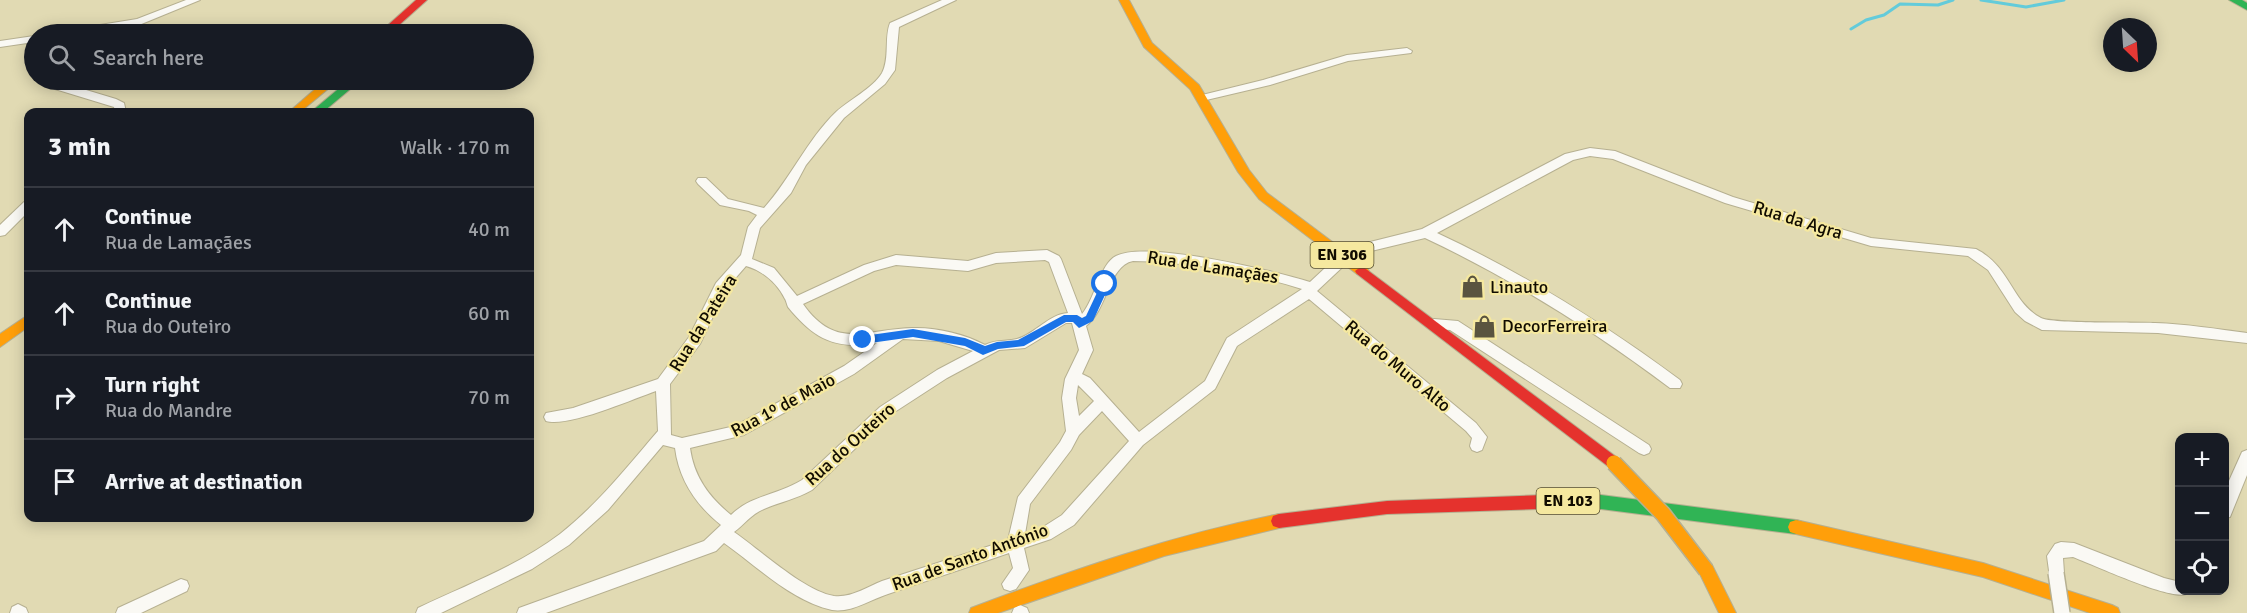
<!DOCTYPE html>
<meta charset="utf-8">
<style>
:root{--surface:#171b24;--page:#20242c;--text:#f1f3f6;--muted:#9ea1a6;--line:#363941}
body{margin:0;font-family:Signika,sans-serif;background:var(--page);color:var(--text)}
.controls{position:absolute;right:18px;bottom:18px;display:grid;overflow:hidden;border-radius:12px;box-shadow:0 3px 15px #0003}
.controls button{width:54px;height:54px;display:grid;place-items:center;padding:0;border:0;border-bottom:2px solid var(--line);background:var(--surface);color:var(--text);font:30px sans-serif}
.compass{position:absolute;left:2103px;top:18px;width:54px;height:54px;border-radius:50%;background:var(--surface);box-shadow:0 3px 15px #0003;rotate:155deg}
.stop{position:absolute;width:18px;height:18px;margin:-14px;border:4px solid #1a73e8;border-radius:50%;background:#fff}
.stop.end{background:#1a73e8;border-color:#fff;box-shadow:0 2px 6px #0008}
.list{margin:0;padding:0;list-style:none}
h2{display:flex;justify-content:space-between;align-items:center;height:78px;margin:0;padding:0 24px;font-size:26px}
h2 small{font-size:20px;font-weight:400;color:var(--muted)}
.list li{display:grid;grid-template-columns:39px 1fr auto;gap:18px;align-items:center;box-sizing:border-box;height:84px;padding:0 24px;border-top:2px solid var(--line)}
.list b{display:block;font-size:22px;white-space:nowrap}
.list p{margin:0;font-size:20px;white-space:nowrap;color:var(--muted)}
.list em{font-size:20px;font-style:normal;color:var(--muted)}
.icon{flex:none;width:33px;height:33px;fill:none;stroke:currentColor;stroke-width:2;stroke-linecap:round;stroke-linejoin:round}
.map{position:relative;flex:none;width:2247px;height:613px;overflow:hidden}
.search{position:absolute;background:var(--surface);box-shadow:0 3px 15px #0003;left:24px;top:24px;width:510px;height:66px;display:flex;align-items:center;gap:15px;box-sizing:border-box;padding:0 21px;border-radius:33px;color:var(--muted);font-size:22px}
.panel{position:absolute;background:var(--surface);box-shadow:0 3px 15px #0003;left:24px;top:108px;width:510px;height:414px;border-radius:12px}
.map>svg:first-child{display:block}
.lines{fill:none;stroke-linecap:round;stroke-linejoin:round}
.stream{stroke:#63cbda;stroke-width:3}
.street-casing{stroke:#b6b091;stroke-width:2}
.fast-casing{stroke:#b6b091;stroke-width:2}
.slow-casing{stroke:#b6b091;stroke-width:2}
.jam-casing{stroke:#b6b091;stroke-width:2}
.street{fill:#faf9f4;fill-rule:evenodd}
.fast{fill:#30b455;fill-rule:evenodd}
.slow{fill:#ff9f0a;fill-rule:evenodd}
.jam{fill:#e5322d;fill-rule:evenodd}
.street-bridge-casing{stroke:#b6b091;stroke-width:18;stroke-linecap:butt}
.slow-bridge-casing{stroke:#b6b091;stroke-width:18;stroke-linecap:butt}
.street-bridge{stroke:#faf9f4;stroke-width:15}
.slow-bridge{stroke:#ff9f0a;stroke-width:15}
.route{fill:#1a73e8}
.labels{text-anchor:middle;dominant-baseline:central;stroke-width:4.5;stroke-linejoin:round;paint-order:stroke}
.shield{fill:#f5e89f;stroke:#554e30;stroke-width:1.5}
.shield-label{font-size:16px;font-weight:bold;fill:#110c00}
.street-label{font-size:18px;fill:#110c00;stroke:#f5e89f}
.poi-label{font-size:18px;fill:#110c00;stroke:#f5e89f;text-anchor:start}
</style>
<div class="map">
<svg width="2247" height="613" viewBox="0 0 2247 613">
<rect width="100%" height="100%" fill="#e1dab3"/>
<g class="lines">
<g class="stream">
<polyline points="1981,0 2026,7 2064,0"/>
<polyline points="1851,29 1866,20 1884,15 1900,4 1938,5 1953,0"/>
</g>
<defs>
<g id="street">
<polygon points="186,0 200,0 139,25 80,34 58,34 63,31 137,19"/>
<path d="M942 0H956L899 27 895 70 885 84 844 118 806 165 791 193 760 228 752 259 774 268 797 296 864 265 896 255 968 261 996 253 1047 250 1059 256 1061 259 1082 314C1095 299 1100 264 1116 256 1146 240 1275 271 1310 282L1340 254 1354 246 1422 229 1565 154 1590 148 1615 151 1733 197 1871 238 1976 249C2011 267 2011 302 2041 318 2052 324 2136 322 2155 323 2186 324 2217 329 2247 333V343L2158 333 2042 330 2025 321 2015 312 1988 270 1968 256 1871 246 1725 203 1613 159 1590 156 1573 160 1437 233C1523 273 1603 323 1680 380L1682 384 1680 388H1670C1593 330 1512 279 1425 238L1363 253 1350 260 1317 291 1476 423 1487 437 1482 450 1477 452 1472 450 1470 446 1472 438 1466 431 1309 299 1237 346 1215 389 1143 445 1074 525 1051 539 1024 548 1029 570 1016 589 1010 591 1004 589 1002 584 1013 568 1009 553C969 567 928 580 888 594 870 600 851 613 832 610 791 601 757 566 724 543L716 551 546 613H517L519 608 704 541 721 525C696 505 679 480 675 448L663 445 608 510 569 545 532 569 441 613H416L418 608C466 585 518 566 560 534 598 504 627 467 658 431L656 391C633 399 567 428 546 421L544 417 546 413 573 408 658 379 689 337 716 283 741 255 748 227 757 215 749 211 720 205 698 184 696 181 698 178H706L728 199 764 208C791 178 807 140 836 112 850 99 872 89 882 73 890 58 884 38 890 23ZM1045 260 1049 262 1068 313C1049 314 1035 334 1017 339 1006 342 996 339 985 345 965 334 935 327 912 328 866 329 836 351 803 304L874 271 896 265 968 271 996 263ZM1133 261C1189 262 1248 272 1302 289L1227 338 1205 381 1139 432 1090 378 1082 374 1093 350 1086 326C1108 309 1108 266 1133 261ZM746 266C763 271 777 283 785 299 786 300 787 305 788 307 814 339 835 350 877 343L844 366 735 426 682 438 671 435 670 384 700 344 726 289ZM1066 323H1072L1079 350 1065 379 1062 398 1066 431 1060 442 1018 497 1008 540C966 554 924 567 882 581 867 587 851 598 834 596 804 591 760 550 734 532 744 525 751 514 764 509 780 502 797 499 812 490L890 415 947 378 999 350 1025 348ZM903 339 939 341 973 351 937 370 880 407 802 480C778 495 751 495 731 515 709 497 694 477 690 448L744 435 854 374ZM1078 385 1094 401 1079 416 1076 398ZM1102 411 1129 441 1062 515 1040 529 1025 534 1030 504 1071 450 1079 435Z"/>
<polygon points="34,36 34,42 0,47 0,41"/>
<polygon points="1407,48 1412,51 1411,53 1348,61 1270,85 1202,101 1196,98 1198,96 1263,80 1347,55"/>
<polygon points="40,80 53,80 116,99 124,103 126,112 115,112 114,107 55,89"/>
<polygon points="28,201 28,212 5,235 0,236 0,225 24,202"/>
<polygon points="1434,319 1458,321 1649,445 1651,449 1649,453 1644,455 1639,453 1450,330 1429,328 1427,324"/>
<polygon points="2247,450 2247,475 2230,517 2224,518 2224,492 2242,452"/>
<path d="M2061 542 2074 543 2164 578 2180 582V590H2188L2186 594C2169 600 2094 565 2073 557L2063 558 2064 573 2062 578 2056 580 2050 578 2047 556 2055 544Z"/>
<polygon points="181,579 187,581 189,586 187,591 141,613 116,613 118,608"/>
<polygon points="18,604 26,608 28,613 10,613 12,607"/>
<polygon points="1020,605 1027,608 1029,613 1012,613 1014,608"/>
</g>
<g id="fast">
<polygon points="2229,0 2242,0 2247,3 2247,10"/>
<polygon points="349,80 361,80 323,112 311,112"/>
<polygon points="1569,494 1593,494 1796,520 1802,522 1804,527 1802,532 1796,534 1593,508 1564,506 1561,501 1564,496"/>
</g>
<g id="slow">
<polygon points="1119,0 1129,0 1152,43 1199,85 1249,170 1267,193 1367,268 1369,271 1367,274 1357,274 1259,199 1238,172 1190,89 1144,47"/>
<polygon points="325,83 331,86 329,88 300,112 289,112 321,84"/>
<polygon points="28,315 28,327 0,347 0,334"/>
<path d="M1279 514 1285 516 1287 521 1285 526 1279 528 1164 556 998 613H969L971 608C1072 570 1173 535 1279 514Z"/>
<polygon points="1796,520 1983,563 2112,605 2118,608 2120,613 2090,613 1983,577 1796,534 1790,532 1788,527 1790,522"/>
<polygon points="1706,563 1712,565 1736,613 1719,613 1698,570 1700,565"/>
</g>
<g id="jam">
<polygon points="416,0 427,0 389,34 378,34"/>
<polygon points="1362,266 1619,459 1622,463 1619,467 1614,469 1609,467 1357,274 1355,271"/>
<polygon points="1569,494 1574,496 1577,501 1574,506 1569,508 1387,514 1279,528 1273,526 1271,521 1273,516 1279,514 1387,501"/>
</g>
</defs>
<use href="#street" class="street-casing"/>
<use href="#fast" class="fast-casing"/>
<use href="#slow" class="slow-casing"/>
<use href="#jam" class="jam-casing"/>
<use href="#street" class="street"/>
<use href="#fast" class="fast"/>
<use href="#slow" class="slow"/>
<use href="#jam" class="jam"/>
<defs>
<polyline id="street-bridge" points="2056,573 2062,613"/>
<polyline id="slow-bridge" points="1614,463 1663,514 1706,570"/>
</defs>
<use href="#street-bridge" class="street-bridge-casing"/>
<use href="#slow-bridge" class="slow-bridge-casing"/>
<use href="#street-bridge" class="street-bridge"/>
<use href="#slow-bridge" class="slow-bridge"/>
</g>
<polygon class="route" points="1102,282 1110,284 1093,321 1079,328 1073,322 1066,322 1024,346 998,349 983,355 965,346 913,337 863,344 858,340 863,336 913,329 965,338 985,346 997,342 1018,340 1064,315 1077,315 1082,318 1086,316"/>
<defs>
<symbol id="shop-bare" viewBox="-9 -9 18 18"><path d="M-5-2.5h2.3a2.7 3.5 0 0 1 5.4 0H5L5.5 6h-11ZM-1.5-2.5h3a1.5 2.3 0 0 0-3 0Z" fill="#5a543f" stroke="#f5e89f" stroke-width="2.5" paint-order="stroke"/></symbol>
</defs>
<g fill-rule="evenodd">
<use href="#shop-bare" x="1456" y="270" width="33" height="33"/>
<use href="#shop-bare" x="1468" y="310" width="33" height="33"/>
</g>
<g class="labels">
<g class="shield">
<rect x="1310.5" y="242" width="63" height="26" rx="4.5"/>
<rect x="1536.5" y="488" width="63" height="26" rx="4.5"/>
</g>
<g class="shield-label">
<text x="1342" y="255">EN 306</text>
<text x="1568" y="501">EN 103</text>
</g>
<g class="street-label">
<text transform="translate(1798 220) rotate(17)">Rua da Agra</text>
<text transform="translate(1213 267) rotate(9)">Rua de Lamaçães</text>
<text transform="translate(703 323) rotate(-58)">Rua da Pateira</text>
<text transform="translate(1398 366) rotate(40)">Rua do Muro Alto</text>
<text transform="translate(783 405) rotate(-28)">Rua 1º de Maio</text>
<text transform="translate(850 444) rotate(-42)">Rua do Outeiro</text>
<text transform="translate(970 557) rotate(-20)">Rua de Santo António</text>
</g>
<g class="poi-label">
<text x="1490" y="287">Linauto</text>
<text x="1502" y="326">DecorFerreira</text>
</g>
</g>
</svg>
<div class="controls">
<button>+</button>
<button>−</button>
<button><svg class="icon" aria-label="locate" viewBox="0 0 24 24"><circle cx="12" cy="12" r="6"/><path d="M12 2v4M12 18v4M2 12h4M18 12h4"/></svg></button>
</div>
<svg class="compass" viewBox="-18 -18 36 36"><path d="M0-13l5 13h-10z" fill="#e53935"/><path d="M0 13l5-13h-10z" fill="#9ea1a6"/></svg>
<div class="stop" style="left:1105px;top:284px"></div>
<div class="stop end" style="left:863px;top:340px"></div>
<div class="search"><svg class="icon" aria-label="search" viewBox="0 0 24 24"><circle cx="10" cy="10" r="6"/><path d="M15 15l6 6"/></svg>Search here</div>
<section class="panel">
<h2>3 min<small>Walk · 170 m</small></h2>
<ul class="list">
<li><svg class="icon" aria-label="ahead" viewBox="0 0 24 24"><path d="M12 20V5M6 11l6-6 6 6"/></svg><div><b>Continue</b><p>Rua de Lamaçães</p></div><em>40 m</em></li>
<li><svg class="icon" aria-label="ahead" viewBox="0 0 24 24"><path d="M12 20V5M6 11l6-6 6 6"/></svg><div><b>Continue</b><p>Rua do Outeiro</p></div><em>60 m</em></li>
<li><svg class="icon" aria-label="right" viewBox="0 0 24 24"><path d="M7 20v-9h11M14 6l5 5-5 5"/></svg><div><b>Turn right</b><p>Rua do Mandre</p></div><em>70 m</em></li>
<li><svg class="icon" aria-label="arrive" viewBox="0 0 24 24"><path d="M6 21V4h12l-3 4 3 4H6"/></svg><div><b>Arrive at destination</b></div></li>
</ul>
</section>
</div>
